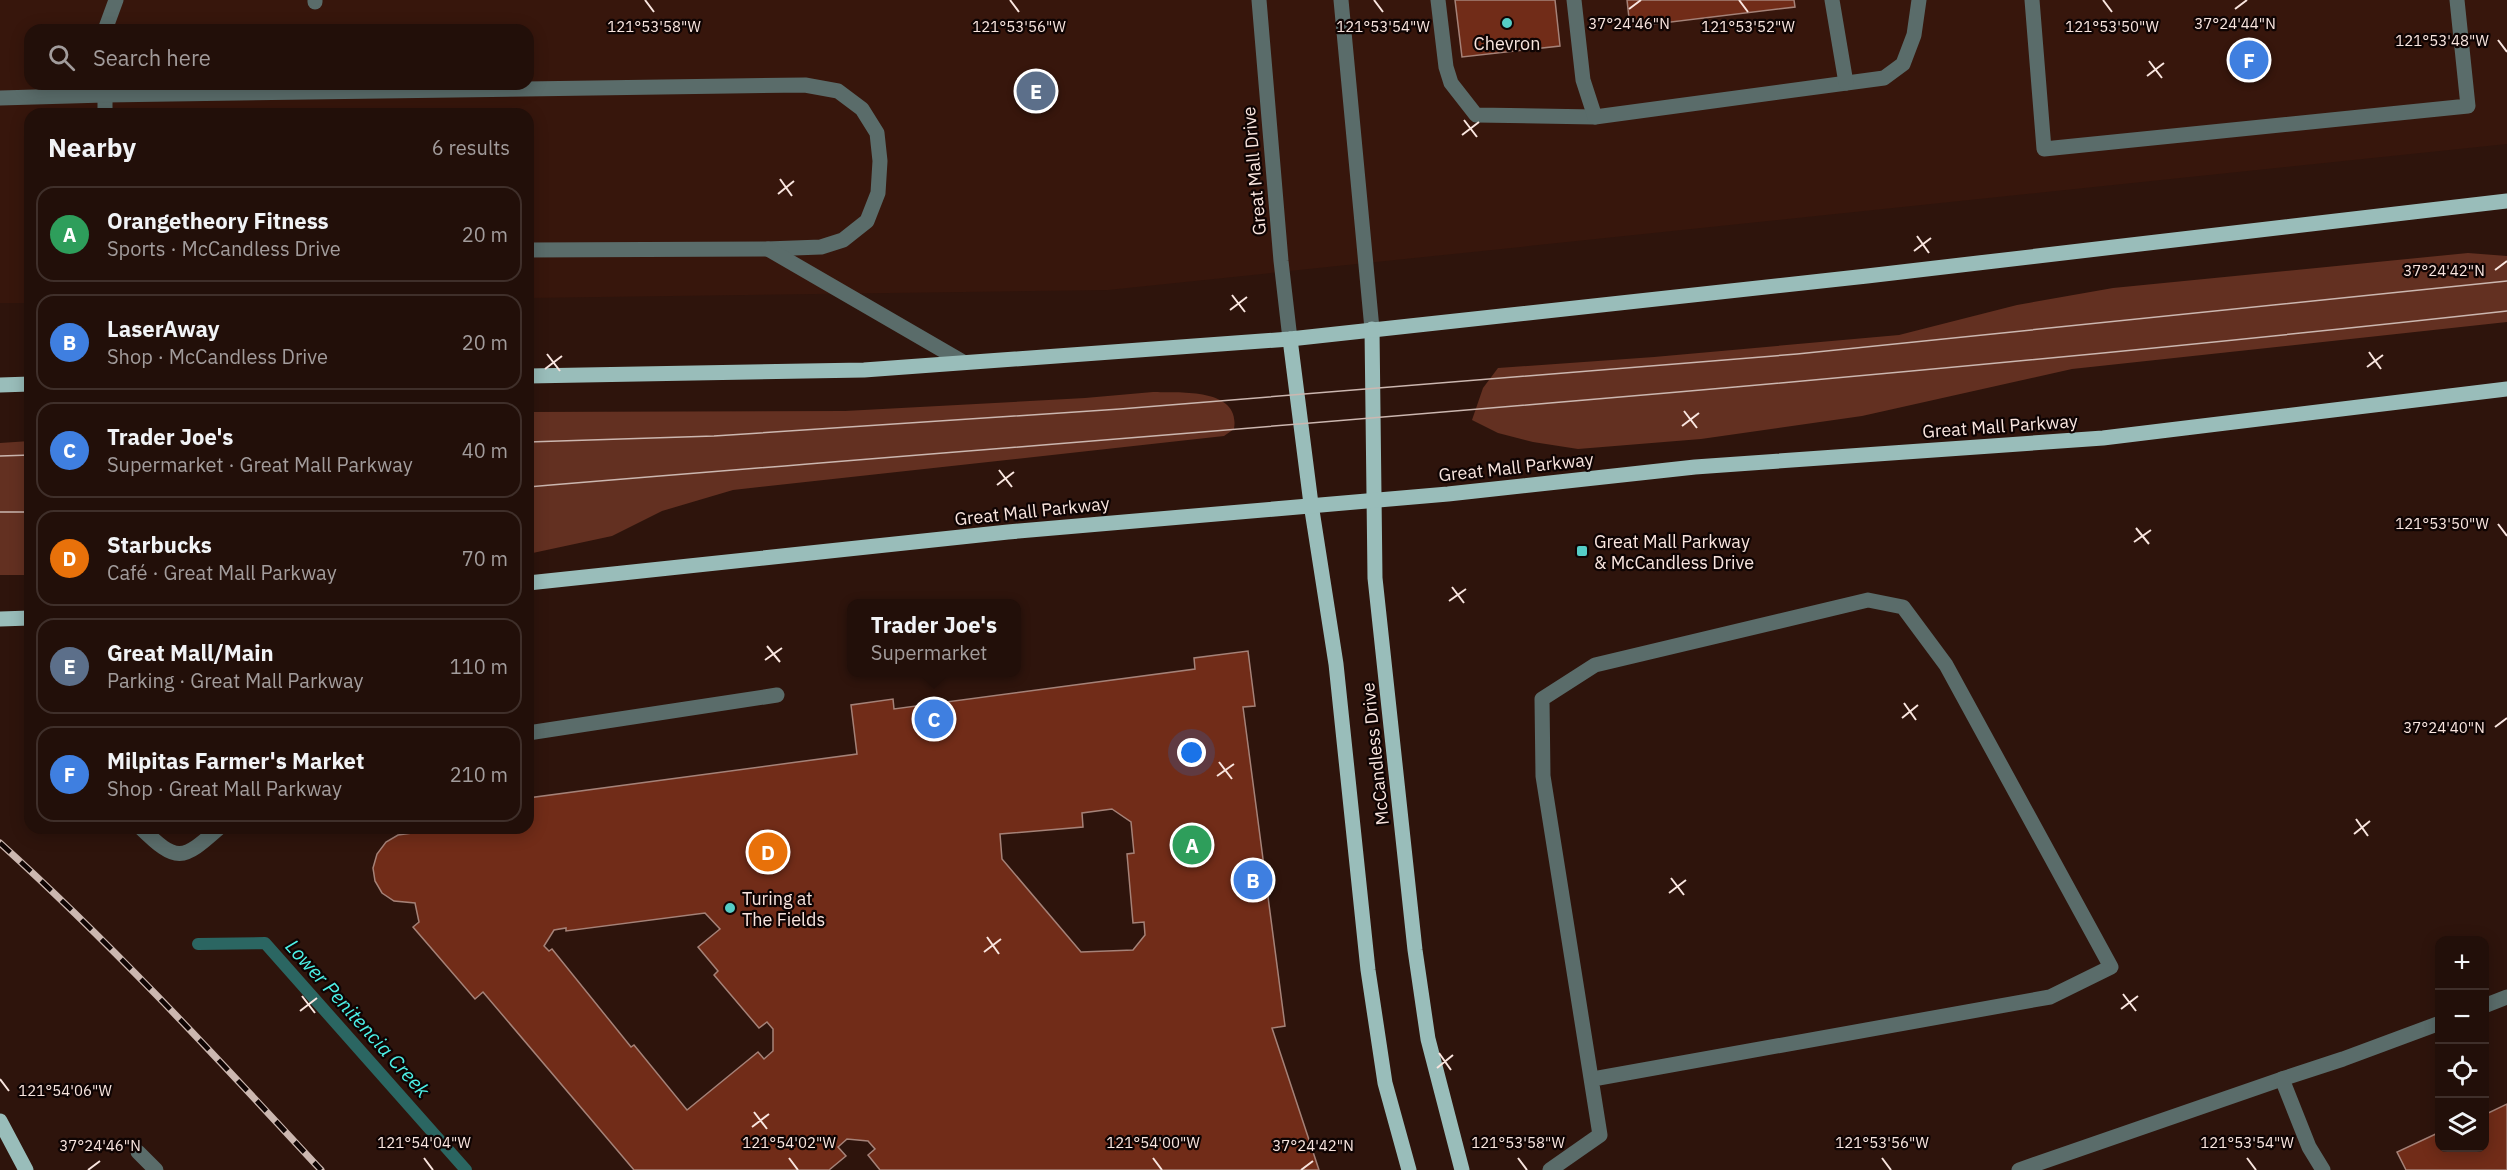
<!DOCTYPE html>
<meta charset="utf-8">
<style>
:root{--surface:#220f09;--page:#2e1d17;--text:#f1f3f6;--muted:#a29c9c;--line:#3f2f2a;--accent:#55cdc6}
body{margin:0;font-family:"IBM Plex Sans",sans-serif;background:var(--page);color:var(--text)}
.controls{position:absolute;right:18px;bottom:18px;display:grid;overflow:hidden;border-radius:12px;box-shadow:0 3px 15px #0003}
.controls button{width:54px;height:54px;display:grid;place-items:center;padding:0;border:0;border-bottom:2px solid var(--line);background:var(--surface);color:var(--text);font:30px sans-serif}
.you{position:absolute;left:1192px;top:753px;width:21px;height:21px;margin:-15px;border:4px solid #fff;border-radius:50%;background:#1a73e8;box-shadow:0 0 0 9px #1a73e833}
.badge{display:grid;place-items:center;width:39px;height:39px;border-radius:50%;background:var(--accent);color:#fff;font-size:20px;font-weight:700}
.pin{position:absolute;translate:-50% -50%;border:3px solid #fff;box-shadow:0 2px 6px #0006}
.popup{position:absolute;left:847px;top:599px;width:174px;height:78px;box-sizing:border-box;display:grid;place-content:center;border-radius:12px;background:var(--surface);filter:drop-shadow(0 2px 4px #0005);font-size:20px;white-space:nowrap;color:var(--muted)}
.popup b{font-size:22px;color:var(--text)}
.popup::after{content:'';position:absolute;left:50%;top:100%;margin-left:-12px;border:12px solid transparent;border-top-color:var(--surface)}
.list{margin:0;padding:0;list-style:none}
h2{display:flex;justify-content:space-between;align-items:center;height:78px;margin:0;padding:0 24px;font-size:26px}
h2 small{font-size:20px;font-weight:400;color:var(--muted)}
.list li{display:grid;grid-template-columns:39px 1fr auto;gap:18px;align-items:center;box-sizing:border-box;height:96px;margin:0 12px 12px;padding:0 12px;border:2px solid var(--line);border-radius:18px}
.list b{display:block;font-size:22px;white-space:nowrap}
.list p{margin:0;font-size:20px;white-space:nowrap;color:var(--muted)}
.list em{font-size:20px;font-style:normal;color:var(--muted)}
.icon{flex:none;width:33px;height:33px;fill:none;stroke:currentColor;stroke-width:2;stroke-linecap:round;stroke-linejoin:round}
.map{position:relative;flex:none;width:2507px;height:1170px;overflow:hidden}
.search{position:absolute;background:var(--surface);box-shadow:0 3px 15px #0003;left:24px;top:24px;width:510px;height:66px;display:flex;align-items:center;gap:15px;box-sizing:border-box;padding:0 21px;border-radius:18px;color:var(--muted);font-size:22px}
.panel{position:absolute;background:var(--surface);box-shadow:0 3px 15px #0003;left:24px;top:108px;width:510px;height:726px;border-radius:18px}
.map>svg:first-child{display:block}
.built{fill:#37160c;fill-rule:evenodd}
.green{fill:#633021}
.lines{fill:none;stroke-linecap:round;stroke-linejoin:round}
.stream{stroke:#2b6662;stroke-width:12}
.building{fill:#712c18;stroke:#a58278;stroke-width:1.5;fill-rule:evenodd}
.minor{stroke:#5a6c6a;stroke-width:15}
.major{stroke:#99bdba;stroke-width:15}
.tram{stroke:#ccb7b0;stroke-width:1.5}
.rail-casing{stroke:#ccb7b0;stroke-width:7}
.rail{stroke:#0f0403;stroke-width:4.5;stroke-dasharray:14;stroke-linecap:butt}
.ticks{fill:none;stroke:#f9e5df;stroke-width:2}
.poi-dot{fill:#55cdc6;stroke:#0f0403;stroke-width:2}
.labels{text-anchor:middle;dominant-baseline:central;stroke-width:4.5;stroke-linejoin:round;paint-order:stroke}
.poi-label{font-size:18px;fill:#f9e5df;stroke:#0f0403;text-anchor:start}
.street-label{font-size:18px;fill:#f9e5df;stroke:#0f0403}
.water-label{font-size:20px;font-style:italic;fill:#4cf0e7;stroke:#0f0403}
.ticks-label{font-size:15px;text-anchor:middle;fill:#f9e5df;stroke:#0f0403;stroke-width:4.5;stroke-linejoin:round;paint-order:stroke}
</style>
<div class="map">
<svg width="2507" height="1170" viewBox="0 0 2507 1170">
<rect width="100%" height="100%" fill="#2e140c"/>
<path class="built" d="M0 0H2507V144L1108 290 528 298V114H30V303H0ZM30 30H528V84H30Z"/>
<g class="green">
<polygon points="2468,253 2507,256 2507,322 2072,369 1862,416 1701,439 1578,449 1533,442 1498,433 1472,420 1483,388 1498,368 1654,357 1899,335 2017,305 2113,288"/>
<path d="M1153 392C1178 393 1241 387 1234 429L1224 436 733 490 662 511 612 536 528 554V412L845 411 1085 398Z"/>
<polygon points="30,441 30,575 0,575 0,443"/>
</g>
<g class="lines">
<polyline class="stream" points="198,944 265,943 466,1170"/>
</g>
<g class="building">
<polygon points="1455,0 1555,0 1560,46 1462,57"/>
<polygon points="1627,0 1794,0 1795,7 1630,27"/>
<path d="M1248 651 1255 706 1243 707 1285 1026 1272 1028 1319 1170H880L868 1155 875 1149 868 1141 847 1139 838 1147 846 1156 829 1170H634L483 992 475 999 413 927 419 922 415 903 394 901 382 893 375 881 373 868 377 854 386 842 398 835 448 828H528V798L857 754 851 705 893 699 894 709 1195 669 1194 658ZM1112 809 1131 822 1134 853 1127 854 1133 923 1144 922 1145 935 1133 950 1081 952 1002 859 1000 834 1083 827 1082 813ZM705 913 720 929 698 947 718 971 714 975 759 1028 767 1022 773 1029V1051L764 1059 758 1052 687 1110 634 1045 631 1047 552 949 549 951 544 946 554 930 566 928V931Z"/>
<polygon points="2507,1104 2507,1170 2406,1170 2397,1152 2440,1132 2440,1148 2484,1148 2484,1115"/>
</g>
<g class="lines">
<g class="minor">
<polyline points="1259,0 1281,261 1290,339"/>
<polyline points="1341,0 1372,329"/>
<polyline points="1438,0 1446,67 1451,83 1476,115 1595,117"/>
<polyline points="1574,0 1583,80 1595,117 1884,78 1903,64 1914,35 1919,0"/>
<polyline points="1832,0 1846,83"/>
<polyline points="2032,0 2044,149 2468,106 2457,0"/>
<polyline points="315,2 315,0"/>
<polyline points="105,30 116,0"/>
<polyline points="105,84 105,114"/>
<polyline points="0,98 105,95 805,85 838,91 862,109 877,133 880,161 878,193 867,221 843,240 821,247 767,249 528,250"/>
<polyline points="768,249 963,362"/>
<polyline points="528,733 777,695"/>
<path d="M141 828C177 863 182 861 219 828"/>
<polyline points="2484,1006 2507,997"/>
<polyline points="138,1152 156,1170"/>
<polyline points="1550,1170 1600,1135 1543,776 1542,699 1595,665 1868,600 1903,607 1946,665 2111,967 2050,997 1593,1079"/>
<polyline points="2019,1170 2282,1079"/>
<polyline points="2323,1170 2309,1147 2282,1079 2343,1059 2440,1023"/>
</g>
<g class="major">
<polyline points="1372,329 1375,578 1415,950 1428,1039 1462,1170"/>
<polyline points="1290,339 1311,504 1336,664 1368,970 1385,1083 1409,1170"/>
<polyline points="528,376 864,370 1290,339 1867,276 2507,201"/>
<polyline points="0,385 30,384"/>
<polyline points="528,583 1008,532 1448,494 1695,467 2103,438 2507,389"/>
<polyline points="0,619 30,618"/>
<polyline points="0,1121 26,1170"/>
</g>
<g class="tram">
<polyline points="528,442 714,436 1120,409 1797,354 2507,281"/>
<polyline points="0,456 30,455"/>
<path d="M528 487C1188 432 1849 384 2507 311"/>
<polyline points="0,512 30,512"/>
</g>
<defs>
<path id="rail" d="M0 843C113 945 217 1058 321 1170"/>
</defs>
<use href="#rail" class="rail-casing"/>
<use href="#rail" class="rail"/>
</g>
<path class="ticks" d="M645 0 654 12M1010 0 1019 12M1374 0 1383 12M1739 0 1748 12M2103 0 2112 12M1629 9 1641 0M2235 9 2247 0M2498 40 2507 52M2149 61 2162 78M2147 76 2164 63M1464 120 1477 137M1462 135 1479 122M780 179 792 196M778 194 794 181M1917 236 1929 253M1914 251 1931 238M2495 270 2507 261M1232 295 1245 312M1230 310 1247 297M2369 352 2381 369M547 354 560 371M2367 367 2383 355M545 369 562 356M1684 411 1697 428M1682 426 1699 413M999 470 1012 487M997 485 1014 472M2498 524 2507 536M2136 528 2149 544M2134 542 2151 530M1452 587 1464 603M1449 601 1466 589M767 646 780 662M765 660 782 648M1904 703 1916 720M1902 718 1918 705M2495 727 2507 718M1219 762 1232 779M1217 776 1234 764M2356 819 2368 836M2354 834 2370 821M1671 878 1684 895M1669 893 1686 880M987 937 999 954M984 952 1001 939M2123 994 2136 1011M302 996 315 1013M2121 1009 2138 996M300 1011 317 998M1439 1053 1451 1070M1437 1068 1453 1055M0 1079 9 1091M754 1112 767 1129M752 1127 769 1114M424 1158 433 1170M789 1158 798 1170M1153 1158 1162 1170M1518 1158 1527 1170M1882 1158 1891 1170M2247 1158 2256 1170M88 1170 100 1161M1301 1170 1313 1161"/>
<g class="poi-dot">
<circle cx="1507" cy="23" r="6"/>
<rect x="1576" y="545" width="12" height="12" rx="3"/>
<circle cx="730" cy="908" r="6"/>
</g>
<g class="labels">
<g class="poi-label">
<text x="1507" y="43" text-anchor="middle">Chevron</text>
<text x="1594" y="541">Great Mall Parkway<tspan x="1594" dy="21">&amp; McCandless Drive</tspan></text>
<text x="742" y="898">Turing at<tspan x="742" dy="21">The Fields</tspan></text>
</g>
<g class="street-label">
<text transform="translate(1254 171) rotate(-95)">Great Mall Drive</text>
<text transform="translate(2000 426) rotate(-4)">Great Mall Parkway</text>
<text transform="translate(1516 467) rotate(-6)">Great Mall Parkway</text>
<text transform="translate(1032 511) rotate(-6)">Great Mall Parkway</text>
<text transform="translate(1375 754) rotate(-96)">McCandless Drive</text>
</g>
<g class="water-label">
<text transform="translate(358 1018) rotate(48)">Lower Penitencia Creek</text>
</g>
</g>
<g class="ticks-label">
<text x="1629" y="29">37°24'46"N</text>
<text x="2235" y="29">37°24'44"N</text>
<text x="654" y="32">121°53'58"W</text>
<text x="1019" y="32">121°53'56"W</text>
<text x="1383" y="32">121°53'54"W</text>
<text x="1748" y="32">121°53'52"W</text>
<text x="2112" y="32">121°53'50"W</text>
<text x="2442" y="46">121°53'48"W</text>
<text x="2444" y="276">37°24'42"N</text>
<text x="2442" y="529">121°53'50"W</text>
<text x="2444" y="733">37°24'40"N</text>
<text x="65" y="1096">121°54'06"W</text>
<text x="424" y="1148">121°54'04"W</text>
<text x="789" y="1148">121°54'02"W</text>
<text x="1153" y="1148">121°54'00"W</text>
<text x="1518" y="1148">121°53'58"W</text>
<text x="1882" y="1148">121°53'56"W</text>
<text x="2247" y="1148">121°53'54"W</text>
<text x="100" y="1151">37°24'46"N</text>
<text x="1313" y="1151">37°24'42"N</text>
</g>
</svg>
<div class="controls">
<button>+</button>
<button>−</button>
<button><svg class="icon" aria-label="locate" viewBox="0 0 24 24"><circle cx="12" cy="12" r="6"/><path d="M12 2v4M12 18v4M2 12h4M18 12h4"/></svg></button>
<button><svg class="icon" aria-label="layers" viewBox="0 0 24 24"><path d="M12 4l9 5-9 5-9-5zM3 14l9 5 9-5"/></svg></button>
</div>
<div class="you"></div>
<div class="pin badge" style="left:1192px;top:845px;background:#2e9e5b">A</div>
<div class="pin badge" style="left:1253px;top:880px;background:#3f7fe0">B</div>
<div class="pin badge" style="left:934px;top:719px;background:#3f7fe0">C</div>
<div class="popup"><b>Trader Joe's</b>Supermarket</div>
<div class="pin badge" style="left:768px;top:852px;background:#e8710a">D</div>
<div class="pin badge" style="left:1036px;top:91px;background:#5c6f8a">E</div>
<div class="pin badge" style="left:2249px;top:60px;background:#3f7fe0">F</div>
<div class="search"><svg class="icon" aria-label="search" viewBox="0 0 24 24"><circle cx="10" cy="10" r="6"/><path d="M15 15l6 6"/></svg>Search here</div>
<section class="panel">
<h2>Nearby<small>6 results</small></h2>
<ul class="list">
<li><span class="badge" style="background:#2e9e5b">A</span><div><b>Orangetheory Fitness</b><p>Sports · McCandless Drive</p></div><em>20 m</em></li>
<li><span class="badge" style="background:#3f7fe0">B</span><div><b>LaserAway</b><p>Shop · McCandless Drive</p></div><em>20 m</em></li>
<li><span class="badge" style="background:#3f7fe0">C</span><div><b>Trader Joe's</b><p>Supermarket · Great Mall Parkway</p></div><em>40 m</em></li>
<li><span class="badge" style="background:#e8710a">D</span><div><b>Starbucks</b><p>Café · Great Mall Parkway</p></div><em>70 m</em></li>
<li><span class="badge" style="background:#5c6f8a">E</span><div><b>Great Mall/Main</b><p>Parking · Great Mall Parkway</p></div><em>110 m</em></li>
<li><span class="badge" style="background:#3f7fe0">F</span><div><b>Milpitas Farmer's Market</b><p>Shop · Great Mall Parkway</p></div><em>210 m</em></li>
</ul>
</section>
</div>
